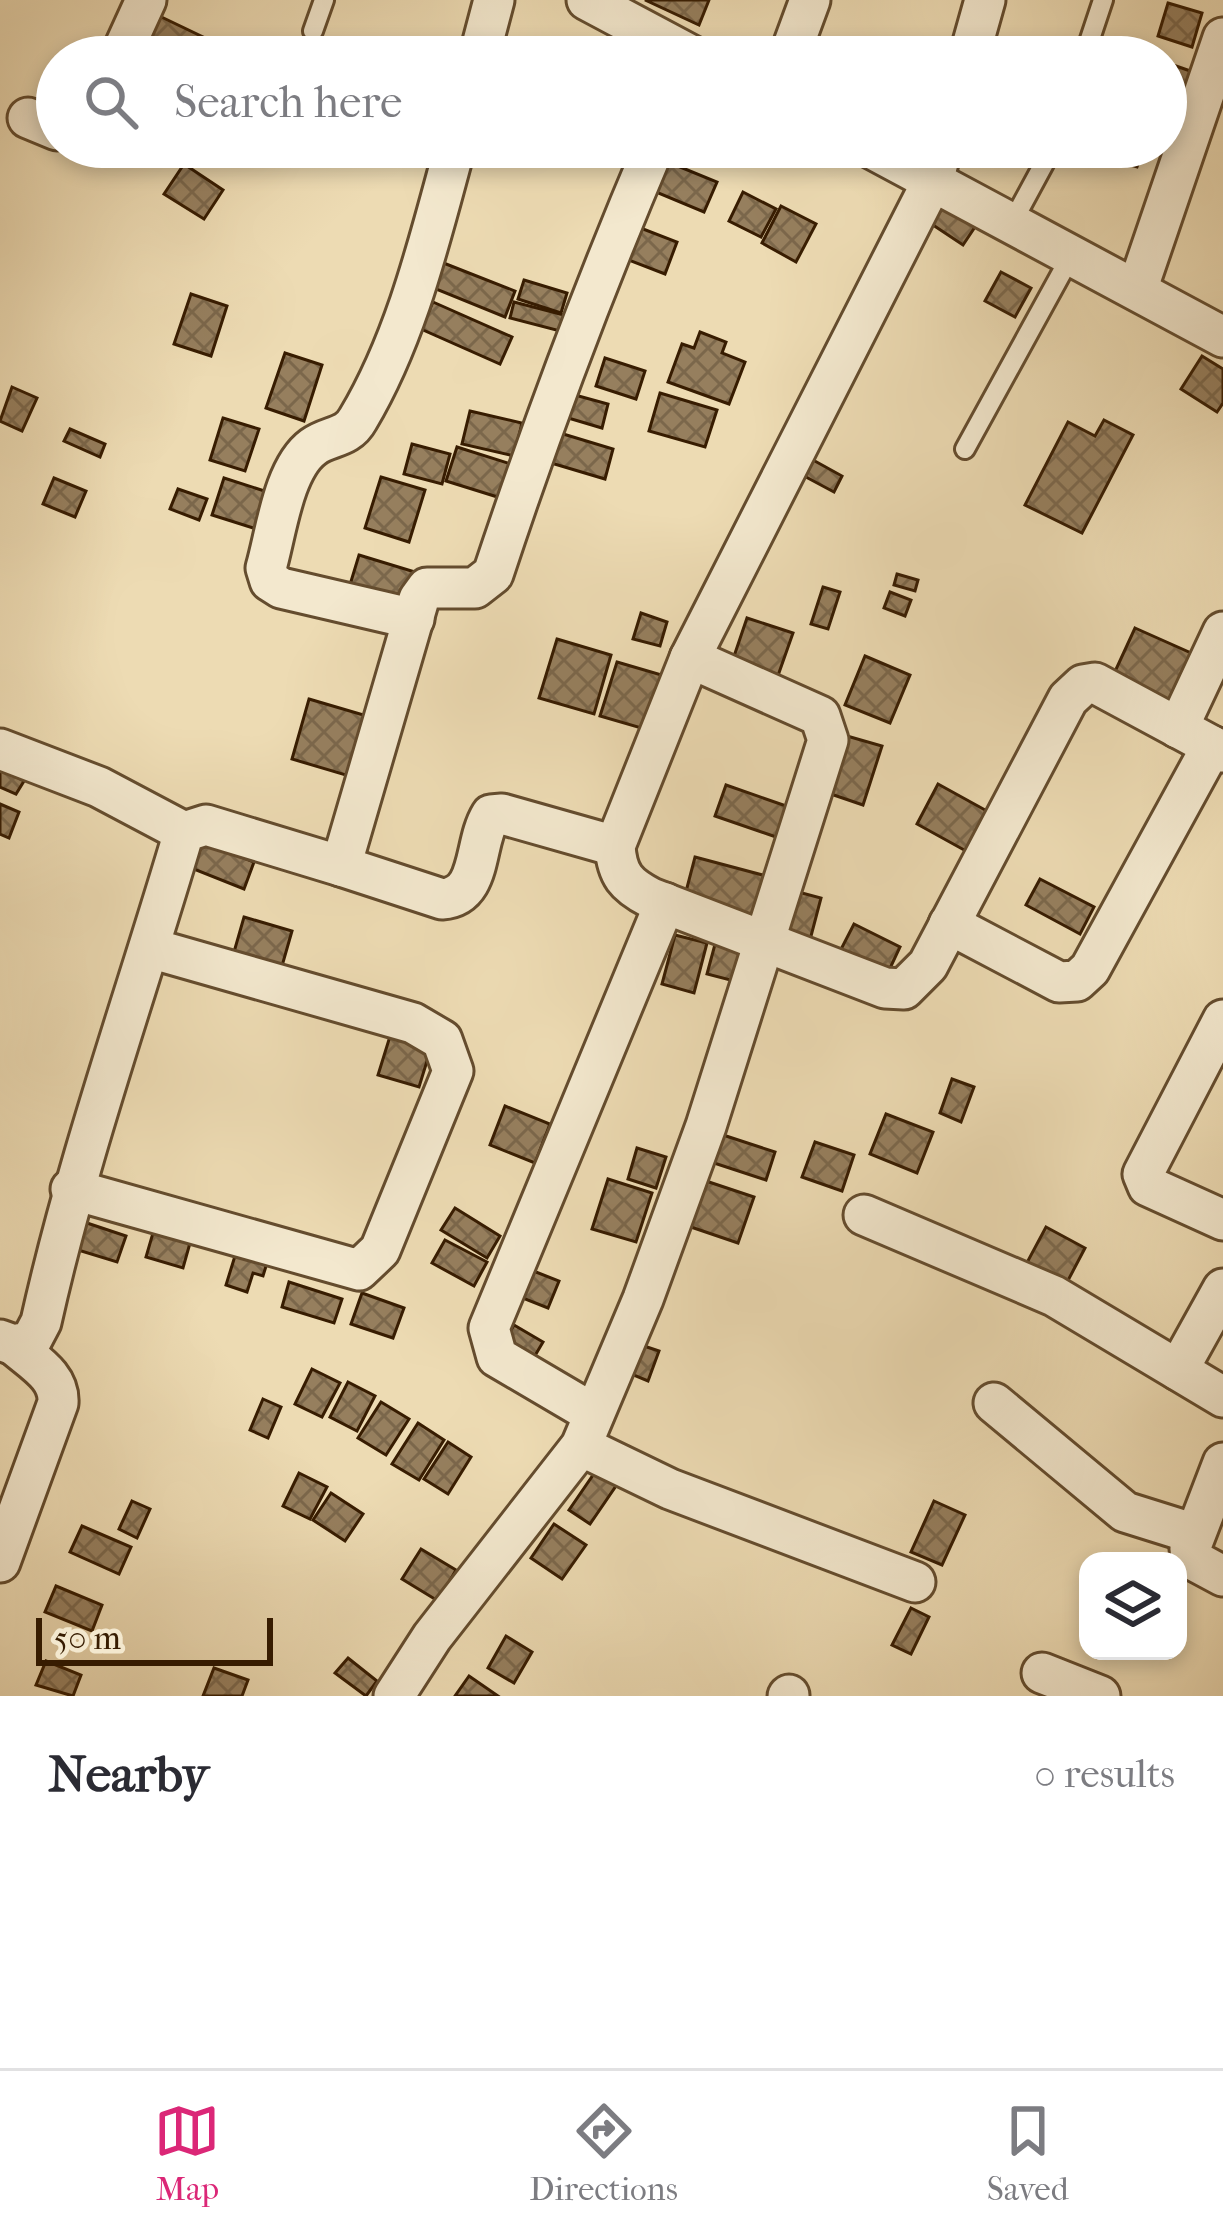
<!DOCTYPE html>
<style>
:root{--surface:#fff;--page:#f7f7f7;--text:#2b2b33;--muted:#7c7c81;--line:#e1e1e2;--accent:#db2777}
body{margin:0;font-family:"IM FELL French Canon",serif;background:var(--page);color:var(--text)}
.controls{position:absolute;right:36px;bottom:36px;display:grid;overflow:hidden;border-radius:24px;box-shadow:0 6px 18px #0003}
.controls button{width:108px;height:108px;display:grid;place-items:center;padding:0;border:0;border-bottom:3px solid var(--line);background:var(--surface);color:var(--text);font:60px sans-serif}
.scale{position:absolute;left:36px;bottom:30px;width:237px;box-sizing:border-box;padding-left:12px;border:6px solid #371c01;border-top:0;font-size:33px;line-height:42px;white-space:nowrap;color:#371c01;-webkit-text-stroke:9px #f3e8ce;paint-order:stroke}
.list{margin:0;padding:0;list-style:none}
h2{display:flex;justify-content:space-between;align-items:center;height:156px;margin:0;padding:0 48px;font-size:51px}
h2 small{font-size:39px;font-weight:400;color:var(--muted)}
.icon{flex:none;width:66px;height:66px;fill:none;stroke:currentColor;stroke-width:2;stroke-linecap:round;stroke-linejoin:round}
.map{position:relative;flex:none;width:1223px;height:1696px;overflow:hidden}
.search{position:absolute;background:var(--surface);box-shadow:0 6px 18px #0003;left:36px;right:36px;top:36px;height:132px;display:flex;align-items:center;gap:30px;box-sizing:border-box;padding:0 42px;border-radius:66px;color:var(--muted);font-size:45px}
.sheet{height:372px;background:var(--surface)}
nav{display:flex;justify-content:space-around;align-items:center;box-sizing:border-box;height:168px;border-top:3px solid var(--line);background:var(--surface);font-size:33px;color:var(--muted)}
nav a{display:grid;justify-items:center;gap:6px}
nav .on{color:var(--accent)}
.map>svg:first-child{display:block}
.building{fill:url(#building-cross-hatch);stroke:#371c01;stroke-width:3}
.lines{fill:none;stroke-linecap:round;stroke-linejoin:round}
.lane-casing{stroke:#644c2e;stroke-width:24}
.street-casing{stroke:#644c2e;stroke-width:45}
.lane{stroke:#f3e8ce;stroke-width:18}
.street{stroke:#f3e8ce;stroke-width:39}
</style>
<div class="map">
<svg width="1223" height="1696" viewBox="0 0 1223 1696">
<defs>
<pattern id="building-cross-hatch" width="8" height="8" patternUnits="userSpaceOnUse" patternTransform="scale(3)"><rect width="8" height="8" fill="#967f5e"/><path d="M0 0l8 8M0 8l8-8" fill="none" stroke="#7b674b"/></pattern>
</defs>
<rect width="100%" height="100%" fill="#eddbb3"/>
<filter id="stains"><feTurbulence type="fractalNoise" baseFrequency=".00167" numOctaves="4"/><feColorMatrix values="0 0 0 0 .2 0 0 0 0 .09 0 0 0 0 .02 0 0 0 .5 -.17"/></filter>
<radialGradient id="worn" r=".72"><stop offset=".6" stop-color="#630" stop-opacity="0"/><stop offset="1" stop-color="#630" stop-opacity=".3"/></radialGradient>
<g class="building">
<polygon points="645,0 709,0 699,25"/>
<polygon points="1168,3 1202,13 1192,47 1158,36"/>
<polygon points="151,12 230,50 226,57 163,57 136,44"/>
<polygon points="906,39 949,55 948,57 899,57"/>
<polygon points="1102,39 1132,50 1130,57 1096,57"/>
<polygon points="1176,66 1199,74 1193,92 1170,84"/>
<polygon points="1122,147 1144,147 1137,167 1117,161"/>
<polygon points="663,160 717,182 704,212 651,190"/>
<polygon points="184,164 223,190 204,219 164,194"/>
<polygon points="743,192 776,209 761,237 729,221"/>
<polygon points="936,193 979,221 963,245 921,217"/>
<polygon points="781,206 816,224 796,262 762,243"/>
<polygon points="625,222 677,242 665,274 613,254"/>
<polygon points="441,262 515,291 505,317 431,287"/>
<polygon points="1001,272 1031,288 1015,317 985,301"/>
<polygon points="524,280 567,293 561,313 518,299"/>
<polygon points="191,294 227,306 211,356 174,344"/>
<polygon points="433,302 512,337 500,364 421,329"/>
<polygon points="514,302 564,315 560,331 510,318"/>
<polygon points="700,332 726,342 722,353 745,362 729,404 668,382 682,344 694,348"/>
<polygon points="285,353 322,365 304,421 266,408"/>
<polygon points="1202,356 1223,369 1223,403 1217,412 1181,389"/>
<polygon points="605,358 645,371 636,399 596,386"/>
<polygon points="12,387 37,398 22,431 0,421"/>
<polygon points="564,392 608,404 602,428 558,415"/>
<polygon points="660,393 717,410 705,447 649,431"/>
<polygon points="470,411 522,423 514,456 462,444"/>
<polygon points="223,418 259,429 245,471 210,460"/>
<polygon points="1104,420 1133,435 1082,533 1025,505 1068,422 1095,436"/>
<polygon points="70,429 105,444 100,457 64,441"/>
<polygon points="550,430 613,449 605,479 541,460"/>
<polygon points="412,444 450,454 442,484 404,474"/>
<polygon points="457,447 514,465 504,499 446,481"/>
<polygon points="813,460 842,476 834,492 804,476"/>
<polygon points="381,477 425,490 409,542 365,528"/>
<polygon points="54,478 86,491 75,517 43,504"/>
<polygon points="224,478 280,496 269,533 212,515"/>
<polygon points="178,489 207,499 199,520 170,509"/>
<polygon points="359,555 415,572 405,605 349,588"/>
<polygon points="897,574 918,580 915,591 894,585"/>
<polygon points="823,587 840,592 828,629 811,624"/>
<polygon points="890,592 911,600 905,616 884,608"/>
<polygon points="641,613 667,622 660,646 633,639"/>
<polygon points="747,618 793,633 775,684 730,668"/>
<polygon points="1135,628 1191,653 1168,703 1112,678"/>
<polygon points="557,639 611,655 594,714 539,698"/>
<polygon points="865,656 910,675 890,723 845,705"/>
<polygon points="617,662 665,676 648,730 600,716"/>
<polygon points="309,699 367,716 349,776 292,759"/>
<polygon points="840,734 882,746 863,805 822,791"/>
<polygon points="0,768 24,781 16,794 0,787"/>
<polygon points="938,784 987,811 966,851 917,824"/>
<polygon points="726,785 789,807 779,838 715,816"/>
<polygon points="0,804 19,812 9,838 0,834"/>
<polygon points="197,839 254,862 244,889 186,866"/>
<polygon points="695,857 770,877 758,923 683,903"/>
<polygon points="1040,879 1094,907 1080,934 1026,905"/>
<polygon points="787,889 821,898 810,940 776,931"/>
<polygon points="244,917 292,931 280,973 232,959"/>
<polygon points="854,924 900,947 885,979 838,955"/>
<polygon points="718,933 749,942 738,982 707,974"/>
<polygon points="675,935 707,943 694,993 662,984"/>
<polygon points="391,1033 432,1045 419,1087 378,1075"/>
<polygon points="952,1079 974,1087 961,1122 940,1113"/>
<polygon points="505,1106 550,1124 535,1163 490,1145"/>
<polygon points="886,1114 933,1132 917,1173 870,1154"/>
<polygon points="720,1134 775,1152 766,1180 711,1162"/>
<polygon points="815,1142 854,1155 842,1191 802,1177"/>
<polygon points="637,1148 666,1157 656,1188 628,1179"/>
<polygon points="608,1179 652,1193 636,1242 592,1229"/>
<polygon points="700,1179 754,1197 738,1243 685,1225"/>
<polygon points="455,1208 500,1236 487,1258 441,1230"/>
<polygon points="75,1219 126,1236 117,1262 65,1246"/>
<polygon points="155,1226 192,1236 183,1268 146,1257"/>
<polygon points="1046,1227 1085,1248 1063,1290 1023,1270"/>
<polygon points="445,1240 487,1262 474,1286 432,1263"/>
<polygon points="239,1243 270,1253 263,1276 253,1273 247,1292 226,1285"/>
<polygon points="531,1270 559,1281 548,1308 520,1297"/>
<polygon points="289,1282 342,1299 334,1323 282,1307"/>
<polygon points="362,1293 404,1308 393,1338 351,1324"/>
<polygon points="514,1325 543,1342 533,1359 504,1342"/>
<polygon points="641,1345 659,1351 648,1381 631,1374"/>
<polygon points="312,1369 340,1383 322,1417 295,1404"/>
<polygon points="348,1382 375,1396 357,1431 330,1417"/>
<polygon points="263,1399 281,1407 268,1438 250,1430"/>
<polygon points="381,1402 409,1419 386,1455 358,1438"/>
<polygon points="418,1423 444,1440 419,1480 392,1464"/>
<polygon points="448,1442 471,1457 448,1494 424,1479"/>
<polygon points="600,1465 620,1480 590,1524 569,1510"/>
<polygon points="299,1473 327,1487 310,1519 283,1506"/>
<polygon points="331,1493 363,1514 345,1541 313,1520"/>
<polygon points="132,1501 150,1509 137,1538 119,1529"/>
<polygon points="934,1501 965,1515 942,1565 911,1552"/>
<polygon points="554,1524 586,1545 562,1579 531,1558"/>
<polygon points="82,1526 131,1547 119,1574 70,1552"/>
<polygon points="421,1549 456,1570 438,1601 402,1579"/>
<polygon points="56,1586 102,1605 92,1631 45,1612"/>
<polygon points="911,1608 929,1617 911,1654 892,1645"/>
<polygon points="506,1636 532,1652 514,1683 488,1668"/>
<polygon points="348,1658 377,1681 366,1696 335,1673"/>
<polygon points="46,1661 81,1675 73,1696 36,1685"/>
<polygon points="214,1668 248,1680 242,1696 203,1696"/>
<polygon points="469,1676 498,1696 455,1696"/>
</g>
<g class="lines">
<defs>
<g id="lane">
<polyline points="313,31 324,0"/>
<polyline points="1084,57 1103,0"/>
<polyline points="1013,221 1053,147"/>
<polyline points="965,449 1072,254"/>
</g>
<g id="street">
<polyline points="587,0 694,57"/>
<polyline points="120,57 146,0"/>
<polyline points="479,57 494,0"/>
<polyline points="789,57 810,0"/>
<polyline points="969,57 985,0"/>
<polyline points="28,118 57,130"/>
<polyline points="869,147 1223,337"/>
<path d="M942 147 934 178 690 658 615 846C617 875 626 885 651 898L885 988 904 989 928 965 1068 699 1083 685 1095 683 1223 752"/>
<polyline points="1137,290 1223,38"/>
<path d="M414 619 281 588 270 581 266 568C276 534 283 469 313 447 329 435 347 439 358 419 407 337 430 238 455 147"/>
<polyline points="1178,728 1223,632"/>
<polyline points="0,749 99,787 184,832"/>
<path d="M341 866 442 899C483 896 473 844 491 815L502 814 615 846"/>
<polyline points="949,924 1059,982 1077,981 1090,969 1212,746"/>
<polyline points="1223,1020 1143,1174 1148,1186 1223,1220"/>
<polyline points="71,1189 359,1270 380,1250 453,1071 442,1040 413,1023 150,948"/>
<polyline points="864,1215 1054,1296 1223,1397"/>
<path d="M0 1340 14 1345 31 1341 41 1322C78 1156 136 995 184 832L206 825 341 866 419 599 427 588H475L493 574C541 429 594 288 654 147"/>
<polyline points="1178,1370 1223,1289"/>
<polyline points="994,1403 1125,1512 1192,1533"/>
<polyline points="594,1414 497,1357 489,1328 665,903"/>
<polyline points="581,1446 670,1489 915,1582"/>
<polyline points="1223,1463 1190,1549 1195,1561 1223,1576"/>
<path d="M0 1562 58 1403C60 1376 33 1362 14 1345"/>
<polyline points="1042,1673 1100,1696"/>
<polyline points="394,1696 432,1637 581,1446 643,1299 706,1126 828,740 820,716 690,658"/>
<polyline points="788,1696 789,1695"/>
</g>
</defs>
<use href="#lane" class="lane-casing"/>
<use href="#street" class="street-casing"/>
<use href="#lane" class="lane"/>
<use href="#street" class="street"/>
</g>
<rect width="100%" height="100%" filter="url(#stains)"/>
<rect width="100%" height="100%" fill="url(#worn)"/>
</svg>
<div class="controls">
<button><svg class="icon" aria-label="layers" viewBox="0 0 24 24"><path d="M12 4l9 5-9 5-9-5zM3 14l9 5 9-5"/></svg></button>
</div>
<div class="scale">50 m</div>
<div class="search"><svg class="icon" aria-label="search" viewBox="0 0 24 24"><circle cx="10" cy="10" r="6"/><path d="M15 15l6 6"/></svg>Search here</div>
</div>
<section class="sheet">
<h2>Nearby<small>0 results</small></h2>
<ul class="list">
</ul>
</section>
<nav>
<a class="on"><svg class="icon" aria-label="map" viewBox="0 0 24 24"><path d="M3 6l6-2 6 2 6-2v14l-6 2-6-2-6 2zM9 4v14M15 6v14"/></svg>Map</a>
<a><svg class="icon" aria-label="directions" viewBox="0 0 24 24"><path d="M12 3l9 9-9 9-9-9zM9 14v-3h6M13 9l2 2-2 2"/></svg>Directions</a>
<a><svg class="icon" aria-label="saved" viewBox="0 0 24 24"><path d="M7 4h10v16l-5-4-5 4z"/></svg>Saved</a>
</nav>
